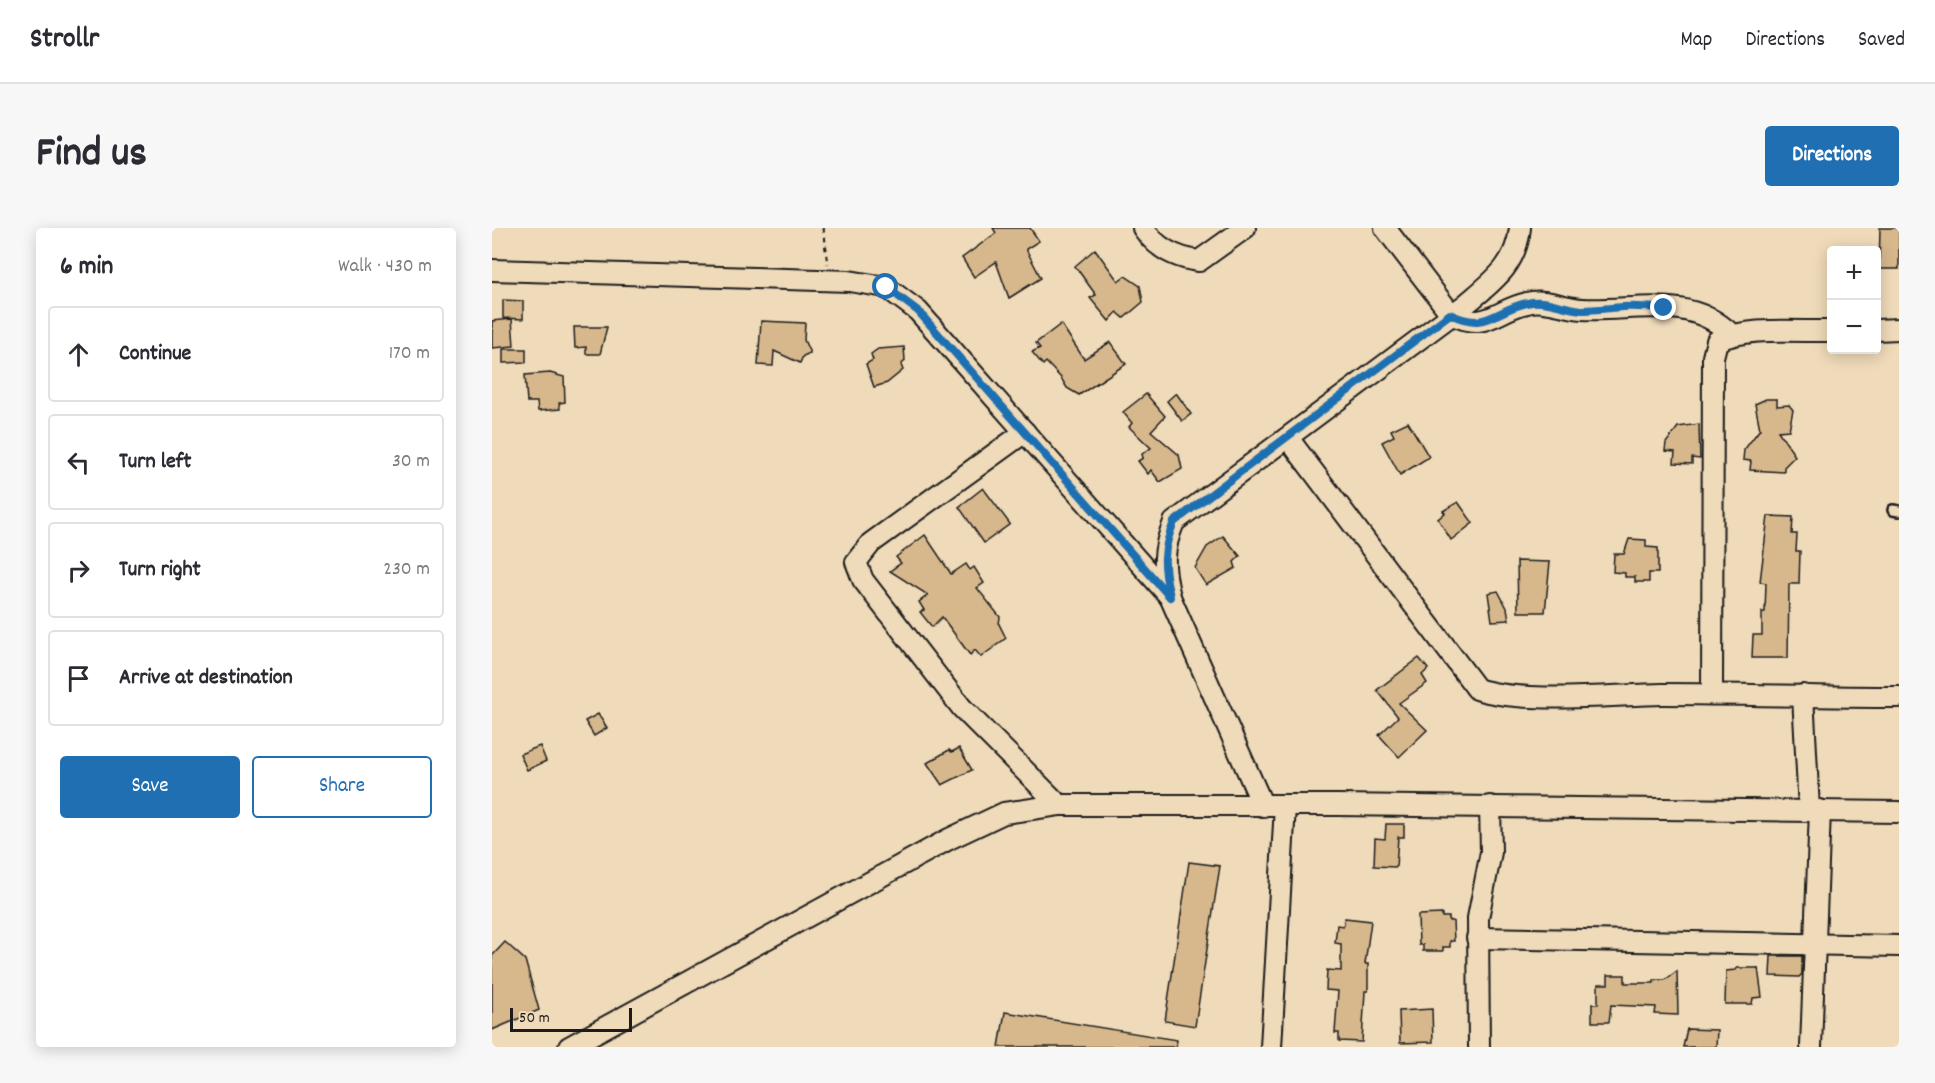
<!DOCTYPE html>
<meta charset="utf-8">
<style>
:root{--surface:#fff;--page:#f7f7f7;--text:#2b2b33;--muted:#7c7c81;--line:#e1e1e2;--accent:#1f6fb2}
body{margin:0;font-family:Dekko,sans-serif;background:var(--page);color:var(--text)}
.controls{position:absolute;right:18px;top:18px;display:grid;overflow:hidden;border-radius:6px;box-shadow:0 3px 15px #0003}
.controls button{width:54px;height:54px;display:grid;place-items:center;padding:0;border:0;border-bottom:2px solid var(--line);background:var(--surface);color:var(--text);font:30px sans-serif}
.scale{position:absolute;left:18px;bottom:15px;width:122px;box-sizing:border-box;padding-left:6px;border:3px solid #1c1c1c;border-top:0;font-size:16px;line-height:21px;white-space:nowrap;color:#1c1c1c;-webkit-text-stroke:4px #efdab9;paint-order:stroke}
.stop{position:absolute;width:18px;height:18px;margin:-14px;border:4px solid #1f6fb2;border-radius:50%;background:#fff}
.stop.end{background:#1f6fb2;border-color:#fff;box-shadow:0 2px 6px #0008}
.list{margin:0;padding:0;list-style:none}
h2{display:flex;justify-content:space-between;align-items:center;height:78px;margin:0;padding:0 24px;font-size:26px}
h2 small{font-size:20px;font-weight:400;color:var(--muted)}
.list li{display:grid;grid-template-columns:39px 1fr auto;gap:18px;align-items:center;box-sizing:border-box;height:96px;margin:0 12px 12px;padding:0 12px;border:2px solid var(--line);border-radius:6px}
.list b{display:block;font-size:22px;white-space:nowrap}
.list em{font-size:20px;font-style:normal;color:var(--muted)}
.actions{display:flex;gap:12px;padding:18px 24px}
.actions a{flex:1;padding:14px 0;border:2px solid var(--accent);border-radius:6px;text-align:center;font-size:21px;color:var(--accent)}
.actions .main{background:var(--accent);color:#fff}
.icon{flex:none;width:33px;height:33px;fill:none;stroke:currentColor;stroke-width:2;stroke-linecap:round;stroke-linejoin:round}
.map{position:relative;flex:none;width:1407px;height:819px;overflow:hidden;border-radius:6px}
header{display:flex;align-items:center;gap:36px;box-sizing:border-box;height:84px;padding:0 30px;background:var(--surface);border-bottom:2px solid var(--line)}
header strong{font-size:28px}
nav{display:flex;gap:33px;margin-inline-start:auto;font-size:21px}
.intro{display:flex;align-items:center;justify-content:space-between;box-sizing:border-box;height:144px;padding:0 36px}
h1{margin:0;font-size:42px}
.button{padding:15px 27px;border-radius:6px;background:var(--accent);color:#fff;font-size:21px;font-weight:700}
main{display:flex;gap:36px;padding:0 36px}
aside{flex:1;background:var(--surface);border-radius:6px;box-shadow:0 3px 15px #0003}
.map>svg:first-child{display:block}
.building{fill:#d7b88c;stroke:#1c1c1c;stroke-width:1.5}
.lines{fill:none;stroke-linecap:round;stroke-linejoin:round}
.service-casing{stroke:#1c1c1c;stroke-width:14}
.minor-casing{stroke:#1c1c1c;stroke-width:24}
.path{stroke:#1c1c1c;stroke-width:3;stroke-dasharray:4.5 4.5;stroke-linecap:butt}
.service{stroke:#efdab9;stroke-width:9}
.minor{stroke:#efdab9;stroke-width:20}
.route{stroke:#1f6fb2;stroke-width:8}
</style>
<header>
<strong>Strollr</strong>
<nav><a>Map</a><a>Directions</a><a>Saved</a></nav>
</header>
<div class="intro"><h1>Find us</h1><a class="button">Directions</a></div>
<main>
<aside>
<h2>6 min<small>Walk · 430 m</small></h2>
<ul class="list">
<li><svg class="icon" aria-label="ahead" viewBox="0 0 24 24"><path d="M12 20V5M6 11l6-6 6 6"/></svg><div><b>Continue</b></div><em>170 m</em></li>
<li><svg class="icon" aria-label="left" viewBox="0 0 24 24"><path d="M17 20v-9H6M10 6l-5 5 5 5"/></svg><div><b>Turn left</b></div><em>30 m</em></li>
<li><svg class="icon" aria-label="right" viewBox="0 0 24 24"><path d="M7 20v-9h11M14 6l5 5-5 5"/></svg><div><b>Turn right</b></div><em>230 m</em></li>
<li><svg class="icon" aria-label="arrive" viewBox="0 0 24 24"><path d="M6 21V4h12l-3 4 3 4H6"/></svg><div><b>Arrive at destination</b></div></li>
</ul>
<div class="actions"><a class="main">Save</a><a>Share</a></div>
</aside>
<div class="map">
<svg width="1407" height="819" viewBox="0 0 1407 819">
<rect width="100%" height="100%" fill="#efdab9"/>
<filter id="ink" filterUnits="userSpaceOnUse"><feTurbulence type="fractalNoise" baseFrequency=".0167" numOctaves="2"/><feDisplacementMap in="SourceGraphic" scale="12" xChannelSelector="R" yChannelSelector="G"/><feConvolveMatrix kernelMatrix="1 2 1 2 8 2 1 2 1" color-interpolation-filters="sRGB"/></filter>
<g filter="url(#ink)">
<g class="building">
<polygon points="501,0 538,0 547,13 534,21 549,50 517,70 504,34 482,49 470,30 504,5"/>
<polygon points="1388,0 1407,0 1407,41 1387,41"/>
<polygon points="603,21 626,53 633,48 648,58 651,74 632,90 625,84 617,93 598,70 604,67 583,38"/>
<polygon points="11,72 31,73 31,91 11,90"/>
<polygon points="20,91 22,118 0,120 0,93"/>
<polygon points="269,93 313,95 312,112 318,125 311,128 308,135 282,123 281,138 266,137"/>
<polygon points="569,96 592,131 618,114 634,136 587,167 575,160 569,150 554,134 551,137 540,124 548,120 544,115"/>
<polygon points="82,99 115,99 108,126 94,126 94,119 83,120"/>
<polygon points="412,119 413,133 409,137 411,142 395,155 382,159 374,136 381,132 379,126 386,121"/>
<polygon points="11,121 34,121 34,134 11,135"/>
<polygon points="58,145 72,149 73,174 67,175 68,181 46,183 45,174 35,174 33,147"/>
<polygon points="684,165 699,186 690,193 675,173"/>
<polygon points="654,166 673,188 659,203 687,227 690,241 668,254 659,242 656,246 646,233 651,230 650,226 659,220 637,199 640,195 631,184"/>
<polygon points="1274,171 1285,171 1285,178 1297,177 1301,182 1297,202 1286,203 1303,228 1292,239 1292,244 1258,242 1259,233 1251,232 1252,222 1268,201 1263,176"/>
<polygon points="916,194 937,229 908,247 890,214 902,208 899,202"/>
<polygon points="1207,196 1208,231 1200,230 1200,236 1182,235 1183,224 1173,223 1174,215 1186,199"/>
<polygon points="491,260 518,296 492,315 467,279"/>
<polygon points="966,274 981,295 959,312 946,291 953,285 951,283"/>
<polygon points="1276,288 1301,289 1300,306 1305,306 1304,323 1308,323 1307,356 1297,356 1296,430 1260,430 1261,407 1270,407 1270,384 1273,384 1274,355 1268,354"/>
<polygon points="433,307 459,346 474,336 478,342 482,339 492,355 485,360 508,389 507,396 514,410 489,429 483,422 478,427 450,389 440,399 428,384 432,382 427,374 436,367 398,343 409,335 404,329"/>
<polygon points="731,308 748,328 742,334 744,340 714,357 703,340 715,319"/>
<polygon points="1137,311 1154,312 1154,319 1166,320 1166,345 1157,345 1157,354 1143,354 1143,349 1133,349 1133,345 1121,344 1122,326 1132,326"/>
<polygon points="1025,333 1058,334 1053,384 1026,384"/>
<polygon points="1006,363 1015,380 1017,392 1000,393 996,365"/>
<polygon points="927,430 936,441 930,447 935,455 907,475 935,502 907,529 887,507 906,489 885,462"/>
<polygon points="106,486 115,500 102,508 93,493"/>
<polygon points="48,518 54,533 35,542 28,526"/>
<polygon points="467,520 480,542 450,557 435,535 457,522 460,524"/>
<polygon points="894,596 912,596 912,609 906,609 904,639 882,638 883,610 893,611"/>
<polygon points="697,634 728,638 703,798 673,793"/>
<polygon points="950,686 950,689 957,689 957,693 961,693 962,713 958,713 958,719 951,719 951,723 931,723 931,717 927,717 926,687"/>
<polygon points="853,690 879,693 873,736 876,736 876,763 873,763 870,814 847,813 847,805 843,805 846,763 834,762 835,742 849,743 849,716 843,715 845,697 851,698"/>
<polygon points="13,714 33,732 47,782 0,802 0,728"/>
<polygon points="1279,728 1310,728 1310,746 1307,749 1278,748"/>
<polygon points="1245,740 1266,740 1270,769 1261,770 1260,776 1233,776 1234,743 1244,742"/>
<polygon points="1185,743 1186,787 1163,786 1164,779 1119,777 1117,794 1100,794 1100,776 1106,776 1106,756 1116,756 1116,747 1133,747 1133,755 1162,755 1162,752 1173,752"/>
<polygon points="940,781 941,814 908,815 907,783"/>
<polygon points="513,784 685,812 684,819 507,819"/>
<polygon points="1195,801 1225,802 1224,819 1191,819"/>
</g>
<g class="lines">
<defs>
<polyline id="service" points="1401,282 1407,283"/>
<g id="minor">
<path d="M651 0C664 20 684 30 707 33L753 0"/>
<path d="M893 0 959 86C995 104 1003 82 1035 75 1053 70 1072 80 1090 81 1141 84 1197 65 1239 106"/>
<polyline points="0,42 357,53 394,59 426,83 678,369"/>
<polyline points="1384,102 1407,101"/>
<polyline points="533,204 379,315 364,334 371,352 470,480 567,577"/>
<path d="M796 210 985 461C1032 476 1118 467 1170 466 1249 466 1328 469 1407 469"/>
<path d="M1220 466 1221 129 1225 113C1255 98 1305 104 1340 103"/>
<polyline points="1311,467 1317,582"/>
<path d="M771 578 678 369C671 338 670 323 682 294L973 77C1001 53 1024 38 1028 0"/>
<polyline points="985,710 1407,718"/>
<polyline points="77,819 457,611 512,585 567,577 846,577 1407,584"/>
<polyline points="779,819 793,578"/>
<polyline points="987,819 986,690 999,624 998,578"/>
<polyline points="1319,819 1328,582"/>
</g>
</defs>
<use href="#service" class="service-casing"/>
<use href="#minor" class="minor-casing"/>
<polyline class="path" points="331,0 336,36"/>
<use href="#service" class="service"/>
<use href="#minor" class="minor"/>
</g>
</g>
<g class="lines" filter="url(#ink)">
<path class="route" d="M394 59 426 83 678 369C671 338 670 323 682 294L958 86C995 104 1002 82 1035 75 1053 70 1072 81 1090 82 1103 82 1117 80 1131 79 1144 78 1159 80 1172 80"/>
</g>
</svg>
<div class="controls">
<button>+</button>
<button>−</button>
</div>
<div class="scale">50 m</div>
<div class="stop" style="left:394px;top:59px"></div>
<div class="stop end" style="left:1172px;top:80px"></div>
</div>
</main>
